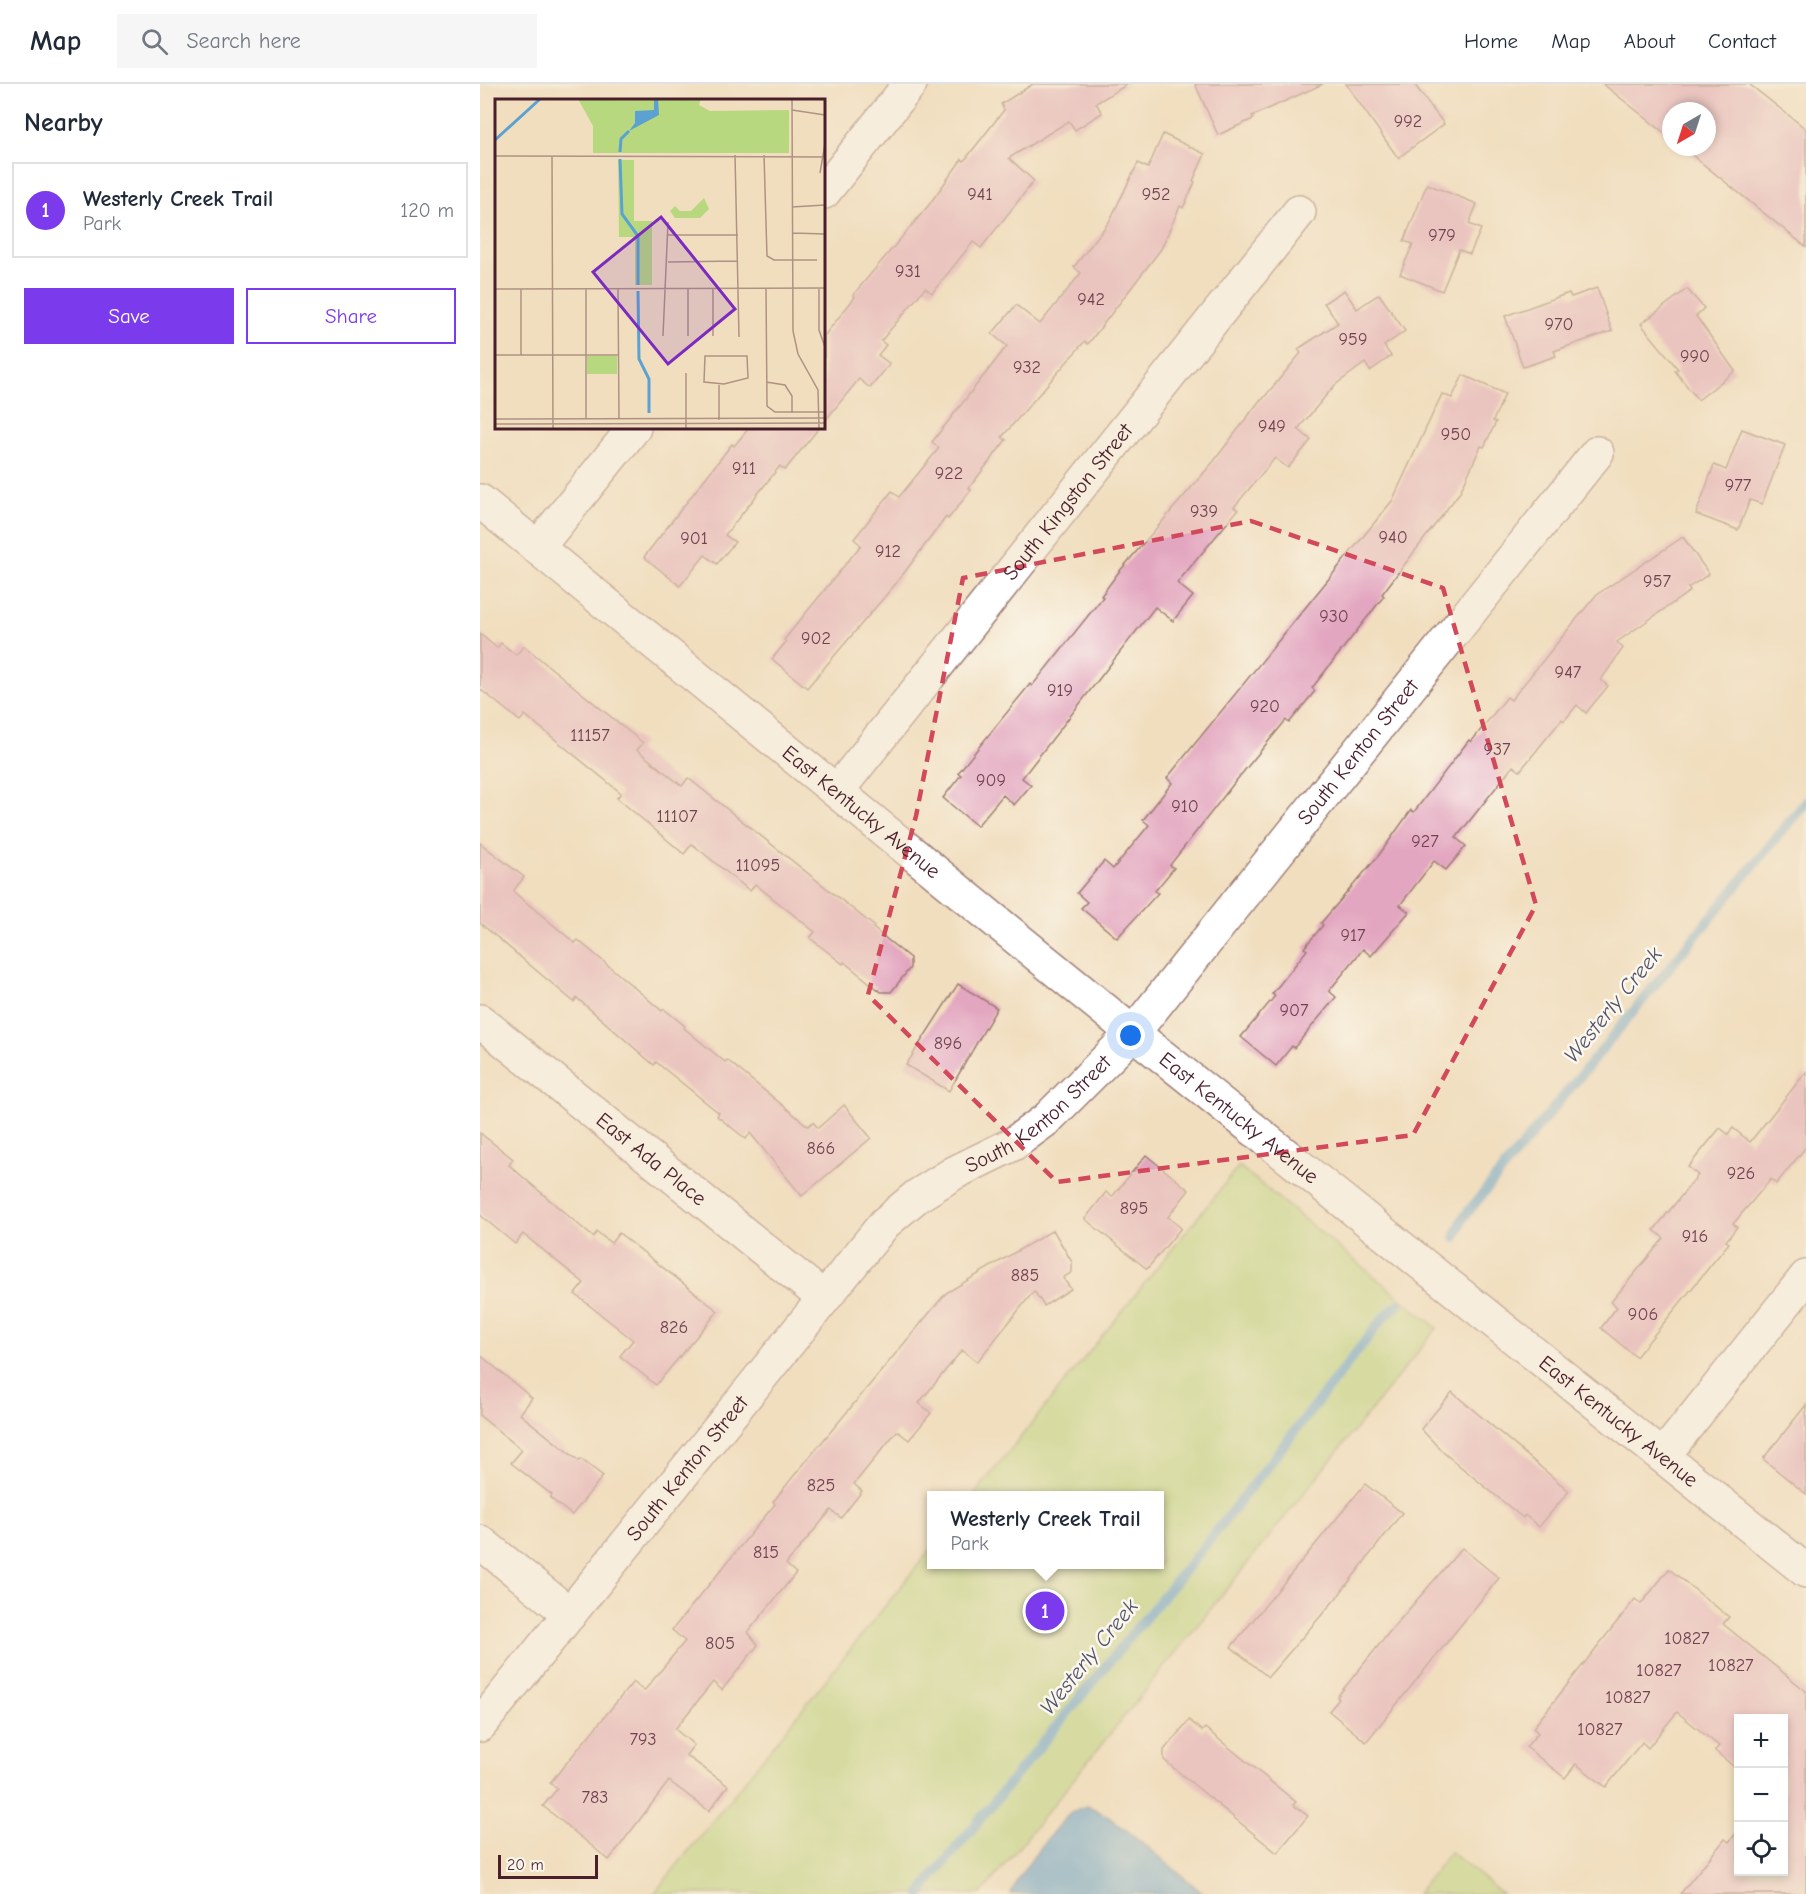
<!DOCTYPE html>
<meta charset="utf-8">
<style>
:root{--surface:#fff;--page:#f6f6f7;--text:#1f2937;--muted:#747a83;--line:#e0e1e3;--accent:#7c3aed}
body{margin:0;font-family:"Comic Neue",sans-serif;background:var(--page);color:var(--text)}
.controls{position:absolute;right:18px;bottom:18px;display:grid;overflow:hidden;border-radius:0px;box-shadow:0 3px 9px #0003}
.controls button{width:54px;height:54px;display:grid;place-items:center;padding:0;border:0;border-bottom:2px solid var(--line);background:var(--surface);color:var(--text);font:30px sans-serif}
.compass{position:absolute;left:1182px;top:18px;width:54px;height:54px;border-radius:50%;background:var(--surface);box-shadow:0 3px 9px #0003;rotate:219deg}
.scale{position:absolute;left:18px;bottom:15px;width:100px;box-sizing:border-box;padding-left:6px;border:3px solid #4a1f2b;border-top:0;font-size:16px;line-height:21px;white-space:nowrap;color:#4a1f2b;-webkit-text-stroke:4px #fbf7ec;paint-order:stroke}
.you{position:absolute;left:651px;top:952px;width:21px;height:21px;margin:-15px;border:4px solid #fff;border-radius:50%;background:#1a73e8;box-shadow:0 0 0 9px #1a73e833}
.badge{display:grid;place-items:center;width:39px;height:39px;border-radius:50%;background:var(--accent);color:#fff;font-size:20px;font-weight:700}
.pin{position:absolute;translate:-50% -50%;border:3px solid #fff;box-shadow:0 2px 6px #0006}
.popup{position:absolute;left:447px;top:1407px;width:237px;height:78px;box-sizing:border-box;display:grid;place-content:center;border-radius:0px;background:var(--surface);filter:drop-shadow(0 2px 4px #0005);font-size:20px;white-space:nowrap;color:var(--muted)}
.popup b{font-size:22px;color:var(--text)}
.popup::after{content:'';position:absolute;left:50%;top:100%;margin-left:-12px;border:12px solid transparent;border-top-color:var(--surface)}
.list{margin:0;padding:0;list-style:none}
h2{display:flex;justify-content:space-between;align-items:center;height:78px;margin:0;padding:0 24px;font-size:26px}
h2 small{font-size:20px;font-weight:400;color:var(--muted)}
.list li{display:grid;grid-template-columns:39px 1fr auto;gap:18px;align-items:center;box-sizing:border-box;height:96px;margin:0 12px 12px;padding:0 12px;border:2px solid var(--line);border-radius:0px}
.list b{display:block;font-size:22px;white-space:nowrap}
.list p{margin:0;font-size:20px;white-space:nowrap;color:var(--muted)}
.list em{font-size:20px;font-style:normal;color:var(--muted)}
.actions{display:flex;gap:12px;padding:18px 24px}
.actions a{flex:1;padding:14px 0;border:2px solid var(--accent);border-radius:0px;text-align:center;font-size:21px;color:var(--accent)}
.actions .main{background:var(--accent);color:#fff}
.icon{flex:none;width:33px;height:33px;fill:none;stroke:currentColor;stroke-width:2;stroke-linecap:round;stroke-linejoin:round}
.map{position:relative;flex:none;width:1326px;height:1810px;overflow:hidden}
header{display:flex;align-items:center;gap:36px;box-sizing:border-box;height:84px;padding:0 30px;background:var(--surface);border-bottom:2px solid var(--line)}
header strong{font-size:28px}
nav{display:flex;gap:33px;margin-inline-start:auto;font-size:21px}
.search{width:420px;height:54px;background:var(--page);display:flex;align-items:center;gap:15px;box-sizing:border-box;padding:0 21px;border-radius:0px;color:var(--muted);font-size:22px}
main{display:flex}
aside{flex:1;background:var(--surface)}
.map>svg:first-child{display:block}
.green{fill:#b8d87f;stroke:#817c55;stroke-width:1.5}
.water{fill:#5ba1d1;stroke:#52607e;stroke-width:1.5}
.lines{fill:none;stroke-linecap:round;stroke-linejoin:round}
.stream{stroke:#5ba1d1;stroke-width:10}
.building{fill:#e3a6c0}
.minor-casing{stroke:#9e7e75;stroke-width:36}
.minor{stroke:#fff;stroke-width:33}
.marked{fill:none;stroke:#d1495b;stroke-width:4.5;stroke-dasharray:12 8;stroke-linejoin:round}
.labels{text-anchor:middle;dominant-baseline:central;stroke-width:5;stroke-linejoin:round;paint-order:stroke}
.number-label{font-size:18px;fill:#704150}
.street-label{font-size:21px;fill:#4a1f2b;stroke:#fbf7ec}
.water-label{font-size:22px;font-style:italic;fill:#51536d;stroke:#fbf7ec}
.inset-river{fill:none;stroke:#5ba1d1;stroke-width:3}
.inset-road{fill:none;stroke:#ae9284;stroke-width:1.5}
.view{fill:#7b2cbf;fill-opacity:0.15;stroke:#7b2cbf;stroke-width:3}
.inset-edge{fill:none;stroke:#4a1f2b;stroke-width:3}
</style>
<header>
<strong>Map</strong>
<div class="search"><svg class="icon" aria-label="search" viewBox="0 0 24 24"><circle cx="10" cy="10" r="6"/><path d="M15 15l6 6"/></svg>Search here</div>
<nav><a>Home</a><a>Map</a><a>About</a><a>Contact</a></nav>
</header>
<main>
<aside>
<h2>Nearby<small></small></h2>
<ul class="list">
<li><span class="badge">1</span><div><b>Westerly Creek Trail</b><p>Park</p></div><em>120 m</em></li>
</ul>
<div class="actions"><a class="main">Save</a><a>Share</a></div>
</aside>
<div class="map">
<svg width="1326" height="1810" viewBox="0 0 1326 1810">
<rect width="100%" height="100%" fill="#fbf7ec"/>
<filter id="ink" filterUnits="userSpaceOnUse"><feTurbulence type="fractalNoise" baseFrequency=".0167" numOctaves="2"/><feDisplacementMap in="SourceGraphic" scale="12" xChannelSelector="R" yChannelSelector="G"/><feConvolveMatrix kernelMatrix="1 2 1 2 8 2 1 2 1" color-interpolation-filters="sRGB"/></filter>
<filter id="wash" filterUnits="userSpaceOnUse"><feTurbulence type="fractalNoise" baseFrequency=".008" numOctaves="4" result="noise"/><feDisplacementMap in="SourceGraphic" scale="24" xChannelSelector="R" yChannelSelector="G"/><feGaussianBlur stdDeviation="1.35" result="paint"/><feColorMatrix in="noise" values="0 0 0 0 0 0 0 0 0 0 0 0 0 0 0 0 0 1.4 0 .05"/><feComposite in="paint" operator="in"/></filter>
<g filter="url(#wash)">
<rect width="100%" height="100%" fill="#f1debf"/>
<g class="green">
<polygon points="759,1082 957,1244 501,1810 174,1810 451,1465 451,1480 679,1480 679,1412 494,1411"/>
<polygon points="970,1768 1022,1810 937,1810"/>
</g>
<path class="water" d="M607 1722C630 1727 701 1792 724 1810H531C534 1795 580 1736 594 1727 597 1725 602 1724 607 1722Z"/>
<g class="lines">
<g class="stream">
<polyline points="975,1153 983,1134 1326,718"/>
<polyline points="441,1810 454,1791 727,1459 904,1233 919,1220"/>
</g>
</g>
<g id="blocks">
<g class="building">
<polygon points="553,0 648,0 616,19 622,29 595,46 589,37 529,74 554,97 501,164 493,158 452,209 445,204 401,257 406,261 398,271 410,280 390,304 379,295 344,338 344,252 375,213 373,211 448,122 482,75 484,77 524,26 521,20"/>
<polygon points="715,0 843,0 772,32 773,35 738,51"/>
<polygon points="866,0 934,0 964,40 918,74"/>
<polygon points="1123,0 1269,0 1326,45 1326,163 1202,63 1227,63 1227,27 1191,27 1191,54"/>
<polygon points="683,50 725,70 713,97 715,98 703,124 700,122 681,165 608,260 605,257 522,353 526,356 489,404 491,406 468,435 466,433 418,497 327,604 292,575 306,558 304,556 381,461 374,455 412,407 419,413 459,364 452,358 527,262 512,250 536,221 560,240 601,189 594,183 629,138 658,79 668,84"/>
<polygon points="947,100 997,120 989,140 1001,145 990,170 979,166 962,207 920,190 933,160 924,157"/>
<polygon points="1117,204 1132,247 1074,267 1076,272 1043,283 1025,232 1089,209 1091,213"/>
<polygon points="1207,205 1224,224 1216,232 1255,287 1218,316 1195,287 1198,285 1161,240"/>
<polygon points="864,206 877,225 899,210 925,247 904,262 911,272 890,287 885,279 855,301 818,345 831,356 808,384 795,374 754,423 758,426 697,499 713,512 693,537 675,523 542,694 551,701 534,721 523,711 497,742 463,714 481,691 478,689 550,600 552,602 623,513 621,512 638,489 734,377 781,315 782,316 821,269 818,265 858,239 844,219"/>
<polygon points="983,291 1025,310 1013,337 1016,338 1004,363 1001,362 980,408 902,510 904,512 832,604 835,607 809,639 806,636 755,698 690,781 694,784 675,807 678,809 637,854 601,824 607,818 597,809 624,777 633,785 669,741 663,736 692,699 687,694 912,417 962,310 972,314"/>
<polygon points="269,344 339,344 305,386 300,382 245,451 255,458 237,480 225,471 200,502 164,473 252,360 254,362"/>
<polygon points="1262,345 1305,361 1282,420 1270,416 1258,446 1216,430 1234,381 1246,386"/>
<polygon points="1203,453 1229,490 1208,504 1210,507 1137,558 1143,564 1121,596 1128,602 1106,629 1097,621 1084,637 1082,635 1040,687 1033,682 976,754 986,762 966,786 954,777 920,821 929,828 891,872 883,865 849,907 856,913 814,964 812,962 796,982 761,953 795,912 792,910 827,866 824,864 843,841 841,839 899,771 931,726 934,728 989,656 991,658 1027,613 1031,616 1116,511"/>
<polygon points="0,550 17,564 21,559 36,571 44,562 163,659 157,666 202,702 208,694 394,842 393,844 430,874 430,884 411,908 401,908 364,878 363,880 330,854 335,848 275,800 270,807 212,760 204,770 137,714 141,709 45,631 40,637 0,605"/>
<polygon points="0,759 44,793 34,806 35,809 95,859 98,856 182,927 184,925 205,942 204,944 245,978 247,976 328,1042 333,1038 338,1044 364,1021 391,1054 322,1112 270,1049 266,1055 237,1032 239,1029 176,978 174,981 97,914 94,918 0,839"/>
<polygon points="478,900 517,924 469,1007 426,981"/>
<polygon points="1326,988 1326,1063 1296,1100 1291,1095 1253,1140 1257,1143 1246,1157 1249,1159 1156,1273 1121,1244 1137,1223 1131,1218 1184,1154 1174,1146 1218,1091 1208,1083 1240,1044 1248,1050 1253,1044 1270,1058"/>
<polygon points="0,1049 33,1075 29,1081 113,1153 117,1148 131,1159 139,1149 238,1227 176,1301 140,1272 153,1256 95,1210 104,1199 43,1150 35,1160 0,1131"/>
<polygon points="666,1071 709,1106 688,1133 701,1144 667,1185 605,1135 626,1108 632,1113"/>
<polygon points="573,1146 592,1178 592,1188 583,1194 591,1205 564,1222 554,1207 497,1278 482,1266 439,1319 451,1329 429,1356 417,1347 374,1400 382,1407 361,1434 351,1426 306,1480 316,1489 268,1548 278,1561 242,1606 233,1598 195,1645 214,1661 206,1671 248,1702 229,1727 189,1697 129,1776 63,1722 77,1705 70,1699 153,1598 164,1607 205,1557 192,1546 295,1420 293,1418 312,1394 466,1209"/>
<polygon points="0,1271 52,1314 40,1330 99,1377 101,1375 123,1392 92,1431 70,1414 72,1411 31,1379 42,1366 0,1332"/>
<polygon points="972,1308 1089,1407 1059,1443 1045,1431 1043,1434 964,1369 941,1345"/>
<polygon points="1326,1321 1326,1410 1283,1375"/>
<polygon points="885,1400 922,1429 858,1512 788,1593 751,1563"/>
<polygon points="982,1464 1019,1494 886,1658 849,1627 859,1615 857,1613 911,1546"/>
<polygon points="1189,1485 1249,1533 1243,1540 1326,1607 1326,1810 1200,1810 1245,1755 1249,1758 1258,1747 1258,1788 1304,1788 1304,1635 1258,1635 1258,1686 1235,1667 1239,1662 1197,1628 1168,1664 1162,1658 1126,1703 1096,1680 1085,1694 1046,1663 1058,1649 1053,1644 1155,1515 1161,1520"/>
<polygon points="709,1636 722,1647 725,1644 816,1718 813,1721 828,1732 797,1769 684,1676 684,1666"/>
</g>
</g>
</g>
<g filter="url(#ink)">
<use href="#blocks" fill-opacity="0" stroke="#9e7e75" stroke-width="1.5"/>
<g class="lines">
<defs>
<g id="minor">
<polyline points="344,108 430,0"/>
<path id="s1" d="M0 417 653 949 1326 1487"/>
<polyline points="58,463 154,344"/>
<path id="s2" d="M357 707 819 128"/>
<path id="s3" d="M0 937 344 1214"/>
<polyline points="1183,1372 1326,1193"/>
<polyline points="0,1458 90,1530"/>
<path id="s4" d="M0 1641 405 1139 437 1112 474 1089 533 1060 567 1035 653 949 1117 369"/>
</g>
</defs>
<use href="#minor" class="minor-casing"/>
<use href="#minor" class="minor"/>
</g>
</g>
<path d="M0 0H1326V1810H0ZM771 437 963 504 1056 821 933 1051 577 1098 388 911 436 732 483 494Z" fill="#f1debf" fill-opacity=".55" fill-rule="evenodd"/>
<path class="marked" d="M771 437 963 504 1056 821 933 1051 577 1098 388 911 436 732 483 494Z"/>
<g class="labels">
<g class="number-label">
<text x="928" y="37">992</text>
<text x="500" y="110">941</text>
<text x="676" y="110">952</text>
<text x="962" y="151">979</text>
<text x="428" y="187">931</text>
<text x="611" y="215">942</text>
<text x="1079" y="240">970</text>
<text x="873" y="255">959</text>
<text x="1215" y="272">990</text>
<text x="547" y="283">932</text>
<text x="792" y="342">949</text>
<text x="976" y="350">950</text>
<text x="264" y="384">911</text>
<text x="469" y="389">922</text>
<text x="1258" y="401">977</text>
<text x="724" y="427">939</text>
<text x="913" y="453">940</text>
<text x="214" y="454">901</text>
<text x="408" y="467">912</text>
<text x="1177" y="497">957</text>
<text x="854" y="532">930</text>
<text x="336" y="554">902</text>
<text x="1088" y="588">947</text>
<text x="580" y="606">919</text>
<text x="785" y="622">920</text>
<text x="110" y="651">11157</text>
<text x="1017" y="665">937</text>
<text x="511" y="696">909</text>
<text x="705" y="722">910</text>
<text x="197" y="732">11107</text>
<text x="945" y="757">927</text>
<text x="278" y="781">11095</text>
<text x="873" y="851">917</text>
<text x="814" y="926">907</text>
<text x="468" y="959">896</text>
<text x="341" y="1064">866</text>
<text x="1261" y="1089">926</text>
<text x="654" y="1124">895</text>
<text x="1215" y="1152">916</text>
<text x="545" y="1191">885</text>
<text x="1163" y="1230">906</text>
<text x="194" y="1243">826</text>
<text x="341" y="1401">825</text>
<text x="286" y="1468">815</text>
<text x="1207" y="1554">10827</text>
<text x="240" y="1559">805</text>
<text x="1251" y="1581">10827</text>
<text x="1179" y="1586">10827</text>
<text x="1148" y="1613">10827</text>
<text x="1120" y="1645">10827</text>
<text x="163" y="1655">793</text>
<text x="115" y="1713">783</text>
</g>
<g class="street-label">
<text stroke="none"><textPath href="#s2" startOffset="370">South Kingston Street</textPath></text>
<text stroke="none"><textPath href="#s4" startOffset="1320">South Kenton Street</textPath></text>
<text stroke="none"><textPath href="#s1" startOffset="492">East Kentucky Avenue</textPath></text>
<text stroke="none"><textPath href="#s4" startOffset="834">South Kenton Street</textPath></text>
<text stroke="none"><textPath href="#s1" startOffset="978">East Kentucky Avenue</textPath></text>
<text stroke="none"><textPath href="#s3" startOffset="220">East Ada Place</textPath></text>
<text stroke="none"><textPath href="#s1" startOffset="1464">East Kentucky Avenue</textPath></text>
<text stroke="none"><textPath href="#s4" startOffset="330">South Kenton Street</textPath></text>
</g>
<g class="water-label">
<text transform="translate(1133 921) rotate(-51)">Westerly Creek</text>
<text transform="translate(609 1573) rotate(-51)">Westerly Creek</text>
</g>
</g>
<g transform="translate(15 15)">
<rect width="330" height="330" fill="#f1debf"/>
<path d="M83 0H206L204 6 215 12 294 11V54H98V27ZM123 61H139V122H157V186H140V138H124ZM209 99 214 110 205 119H180L175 112 180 107 185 112H196ZM92 257H122V275H92Z" fill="#b8d87f"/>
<path d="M159 0H163L164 16 134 32 140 24V12L159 11Z" fill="#5ba1d1"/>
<path class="inset-river" d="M0 41 45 0M125 53 126 40 134 32M125 60 127 115 143 137V186M143 192 144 260 154 280V314"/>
<path class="inset-road" d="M297 0 298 232 303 255 323 291 324 330M297 11 330 16M240 56 244 238M269 56 272 157 279 161H322M0 57 330 58M57 57 58 330M325 74 330 45M297 108 330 106M298 134 330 135M173 136H243M173 163 243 162M123 189 124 320M193 189V237M218 189V237M271 189 272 307 280 313H330M324 189V231L330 248M0 190 330 189M26 190V256M168 237 173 123M0 256H124M210 257H252L253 279 229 285 209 283ZM271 283 290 286 297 297V314M0 320 330 319M91 320V189M224 321V286M0 325 330 324M191 330V274"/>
<path class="view" d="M166 118 240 210 173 265 98 173Z"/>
<rect width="330" height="330" class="inset-edge"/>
</g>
</svg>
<div class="controls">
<button>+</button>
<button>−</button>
<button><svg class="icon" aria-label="locate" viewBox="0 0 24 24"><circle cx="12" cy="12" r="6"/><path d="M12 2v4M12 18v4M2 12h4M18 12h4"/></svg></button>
</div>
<svg class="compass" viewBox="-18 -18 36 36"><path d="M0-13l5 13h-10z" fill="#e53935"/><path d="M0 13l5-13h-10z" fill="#747a83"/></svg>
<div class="scale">20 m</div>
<div class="you"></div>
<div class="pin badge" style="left:565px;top:1527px">1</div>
<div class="popup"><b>Westerly Creek Trail</b>Park</div>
</div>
</main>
